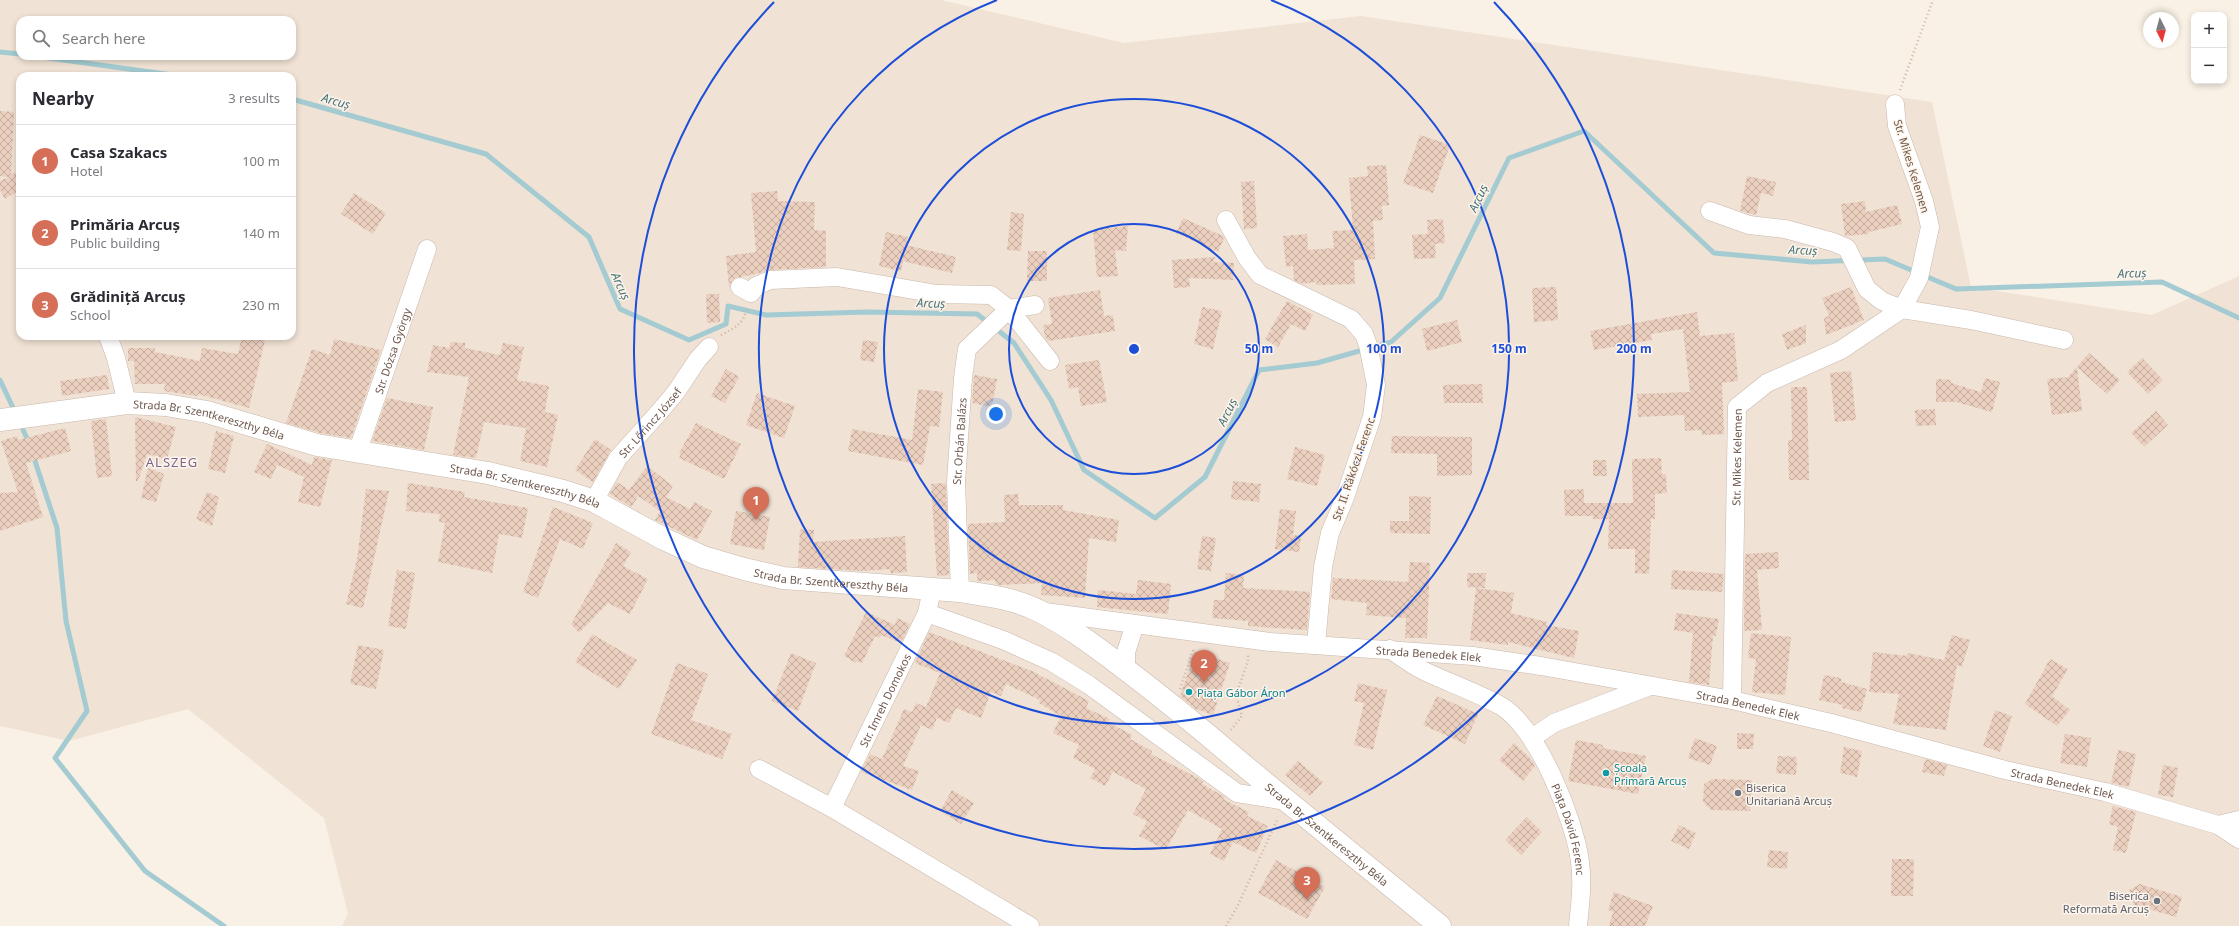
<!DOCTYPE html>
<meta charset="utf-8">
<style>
:root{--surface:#fff;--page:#f2f2f3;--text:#2b2b33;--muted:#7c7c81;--line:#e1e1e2;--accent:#d56f58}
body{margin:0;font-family:"Noto Sans",sans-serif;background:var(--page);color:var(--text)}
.controls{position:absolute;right:12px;top:12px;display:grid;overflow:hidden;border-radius:8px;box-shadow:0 2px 6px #0003}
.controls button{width:36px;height:36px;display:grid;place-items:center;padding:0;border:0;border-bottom:1px solid var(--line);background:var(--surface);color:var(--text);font:20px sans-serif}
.compass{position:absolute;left:2143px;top:12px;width:36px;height:36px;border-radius:50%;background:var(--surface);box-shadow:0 2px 6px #0003;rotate:174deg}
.you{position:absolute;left:996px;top:414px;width:14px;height:14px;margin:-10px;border:3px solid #fff;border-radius:50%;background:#1a73e8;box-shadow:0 0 0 6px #1a73e833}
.badge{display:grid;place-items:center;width:26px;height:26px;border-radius:50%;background:var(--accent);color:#fff;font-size:13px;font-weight:700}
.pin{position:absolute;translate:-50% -33px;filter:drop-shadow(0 1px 2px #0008)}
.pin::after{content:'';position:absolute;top:21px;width:14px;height:12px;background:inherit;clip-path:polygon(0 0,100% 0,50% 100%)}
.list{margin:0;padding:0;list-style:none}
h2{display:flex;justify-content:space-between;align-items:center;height:52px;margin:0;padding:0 16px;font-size:17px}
h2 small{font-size:13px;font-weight:400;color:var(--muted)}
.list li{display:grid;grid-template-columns:26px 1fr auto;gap:12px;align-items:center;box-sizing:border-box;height:72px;padding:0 16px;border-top:1px solid var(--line)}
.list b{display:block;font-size:15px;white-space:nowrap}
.list p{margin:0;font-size:13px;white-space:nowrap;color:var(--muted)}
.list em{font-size:13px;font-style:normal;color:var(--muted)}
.icon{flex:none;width:22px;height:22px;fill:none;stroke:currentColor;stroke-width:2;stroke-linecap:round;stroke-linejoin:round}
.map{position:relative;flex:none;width:2239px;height:926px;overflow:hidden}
.search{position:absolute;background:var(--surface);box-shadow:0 2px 6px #0003;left:16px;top:16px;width:280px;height:44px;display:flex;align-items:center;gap:10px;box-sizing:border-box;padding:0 14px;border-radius:12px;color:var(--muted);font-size:15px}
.panel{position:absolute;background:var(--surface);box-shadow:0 2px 6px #0003;left:16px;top:72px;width:280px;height:268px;border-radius:12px}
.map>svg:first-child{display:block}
.residential{fill:#f0e2d4;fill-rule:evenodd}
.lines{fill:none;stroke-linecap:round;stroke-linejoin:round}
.stream{stroke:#a3cbd1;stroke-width:5}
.building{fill:url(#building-cross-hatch)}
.minor-casing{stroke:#c9b8ad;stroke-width:19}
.tertiary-casing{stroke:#c9b8ad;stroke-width:23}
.path{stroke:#d0b3a3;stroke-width:2.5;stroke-dasharray:1 3;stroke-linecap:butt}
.minor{stroke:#fff;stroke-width:18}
.tertiary{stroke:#fff;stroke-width:22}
.ring{fill:none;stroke:#1d4ed8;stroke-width:2}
.culture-dot{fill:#0f9aa8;stroke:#fdf5eb;stroke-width:1.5}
.worship-dot{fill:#6b7280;stroke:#fdf5eb;stroke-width:1.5}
.labels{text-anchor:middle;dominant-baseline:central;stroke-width:3;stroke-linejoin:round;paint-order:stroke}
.street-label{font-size:11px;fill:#6f584d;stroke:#fdf5eb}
.culture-label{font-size:11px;fill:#0d838f;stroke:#fdf5eb;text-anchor:start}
.worship-label{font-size:11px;fill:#5b616d;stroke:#fdf5eb;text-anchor:start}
.water-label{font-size:12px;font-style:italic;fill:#477379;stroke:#fdf5eb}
.quarter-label{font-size:13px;letter-spacing:1px;fill:#7d668c;stroke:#fdf5eb}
.centre{fill:#1d4ed8;stroke:#fdf5eb;stroke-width:2}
.ring-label{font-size:12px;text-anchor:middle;font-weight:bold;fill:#1d4ed8;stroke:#fdf5eb;stroke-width:3;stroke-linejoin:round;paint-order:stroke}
</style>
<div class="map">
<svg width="2239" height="926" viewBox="0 0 2239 926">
<defs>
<pattern id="building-cross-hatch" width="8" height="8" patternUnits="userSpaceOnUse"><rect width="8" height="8" fill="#ebd0c0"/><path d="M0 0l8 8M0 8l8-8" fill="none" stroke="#c3ac9e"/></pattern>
</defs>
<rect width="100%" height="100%" fill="#f9f1e5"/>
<path class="residential" d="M0 0H941L1124 43 1361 16 1932 102 1971 287 2152 315 2239 276V926H342L348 914 324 818 188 709 69 741 0 726ZM20 20H292V56H20ZM20 76H292V336H20Z"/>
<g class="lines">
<g class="stream">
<polyline points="0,52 20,54"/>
<polyline points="34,56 180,76"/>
<polyline points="292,99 486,154 589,237 620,309 689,340 726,324 728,306 766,315 867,312 977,314 1014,343 1051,400 1084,470 1155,518 1205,477 1259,370 1317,363 1391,342 1440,298 1509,158 1584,131 1714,253 1812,262 1885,259 1956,289 2162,282 2239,318"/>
<polyline points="0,380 15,412"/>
<polyline points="20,423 29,443"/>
<polyline points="33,455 57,528 66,621 87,711 55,758 145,871 224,926"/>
</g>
</g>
<g class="building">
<polygon points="0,111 14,112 11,175 20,170 20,190 5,199 0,190 0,181 9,177 0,176"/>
<polygon points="1420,135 1450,145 1433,193 1403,183"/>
<polygon points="1386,165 1389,205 1382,206 1383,220 1373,221 1375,259 1354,260 1355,284 1317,285 1316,282 1302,284 1294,280 1293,266 1286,267 1283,236 1307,234 1308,250 1334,248 1332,231 1353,230 1349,178 1368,176 1367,166"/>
<polygon points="1747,176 1776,182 1773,196 1761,193 1756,215 1740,211"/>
<polygon points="1254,181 1257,228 1244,229 1241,182"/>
<polygon points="777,191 778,201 815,202 814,230 826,231 826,267 769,270 756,274 735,278 729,287 726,256 756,252 751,193"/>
<polygon points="354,193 386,213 373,234 341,214"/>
<polygon points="1865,201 1866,212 1897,205 1902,224 1869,232 1869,234 1845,236 1841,204"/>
<polygon points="1011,212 1024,214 1021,251 1007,250"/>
<polygon points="1183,218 1223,236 1224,238 1218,252 1176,233"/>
<polygon points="1443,219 1445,243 1435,244 1436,258 1414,259 1412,235 1428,234 1427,220"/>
<polygon points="1128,226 1126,251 1115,250 1118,276 1097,277 1093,230"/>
<polygon points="886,232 908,237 906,245 956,257 952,273 903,261 901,271 879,266"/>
<polygon points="1028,251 1047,251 1047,281 1027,281"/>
<polygon points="1216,257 1213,262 1234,263 1233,280 1189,278 1190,287 1174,288 1172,260"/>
<polygon points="1556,287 1558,320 1534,322 1532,288"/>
<polygon points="1851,287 1864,320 1826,335 1824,318 1829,316 1822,298"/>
<polygon points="1100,290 1104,316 1113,315 1115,331 1048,341 1045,337 1043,325 1052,324 1048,298"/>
<polygon points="706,294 719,294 720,322 707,323"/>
<polygon points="1287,301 1313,315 1305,331 1291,324 1278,347 1265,339"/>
<polygon points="1202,307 1222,311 1213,349 1194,344"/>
<polygon points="1697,312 1700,336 1734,333 1738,381 1722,383 1724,434 1702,435 1701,430 1685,431 1684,415 1638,417 1637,394 1690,392 1683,329 1651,334 1652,340 1594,350 1590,331"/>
<polygon points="1457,320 1462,342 1427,351 1422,329"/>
<polygon points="1806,325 1806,343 1787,350 1782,334"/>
<polygon points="242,336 266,336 249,408 198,394 197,396 164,391 165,384 135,384 134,361 128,361 128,348 155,348 155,352 200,361 202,348 238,354"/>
<polygon points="334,339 381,350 351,438 320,433 286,423 312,349 330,355"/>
<polygon points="863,340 878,342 874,362 860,360"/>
<polygon points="450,342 465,343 465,348 500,355 503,343 524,347 517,380 549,386 545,412 558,415 547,467 520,461 526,428 484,422 476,458 453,455 469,377 427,372 433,345 450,348"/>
<polygon points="2089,353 2120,380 2107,394 2077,367 2082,411 2052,415 2047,379 2068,377"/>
<polygon points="2142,358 2163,380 2148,394 2127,372"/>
<polygon points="1099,360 1107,402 1081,406 1078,387 1069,389 1065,365"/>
<polygon points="726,369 739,377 725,403 711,396"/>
<polygon points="1851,371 1856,420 1835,422 1830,373"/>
<polygon points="107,375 109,389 62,396 60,381"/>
<polygon points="974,375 997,379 992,407 972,403"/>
<polygon points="1985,378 2000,382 1992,412 1956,402 1936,402 1936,379 1951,380 1951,383 1981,392"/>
<polygon points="1482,384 1483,403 1444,403 1443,385"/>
<polygon points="1791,387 1807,387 1809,480 1789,480 1788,440 1792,440"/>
<polygon points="918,389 943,392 939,427 930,426 923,465 848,451 852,429 912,440"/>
<polygon points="757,393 795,406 784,438 746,425"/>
<polygon points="387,398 433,407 424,450 372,441"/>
<polygon points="1935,409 1936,425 1916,426 1915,410"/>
<polygon points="2156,411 2168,425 2144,447 2131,433"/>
<polygon points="135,417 176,427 167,459 147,454 138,481 136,481"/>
<polygon points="106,419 112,476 97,478 91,421"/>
<polygon points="696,423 741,444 724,479 679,458 681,454 679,453"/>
<polygon points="65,428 71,451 26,463 43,517 0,531 0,493 18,492 1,441 17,436 18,440"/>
<polygon points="216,431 234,436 225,473 208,469"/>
<polygon points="1392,436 1472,437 1472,475 1437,476 1437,454 1391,453"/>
<polygon points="595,439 611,450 593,482 575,470"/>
<polygon points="267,444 312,465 314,457 332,460 320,507 298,502 304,477 277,465 271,479 254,472"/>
<polygon points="1295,447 1325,455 1317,486 1287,479"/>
<polygon points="1661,458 1662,474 1666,474 1667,493 1655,494 1655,519 1651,519 1649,574 1635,573 1635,549 1608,549 1609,519 1593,519 1593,516 1565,516 1564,490 1584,489 1584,503 1633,503 1632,459"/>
<polygon points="1593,460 1606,460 1607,476 1593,476"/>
<polygon points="647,466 673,486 666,497 690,509 694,502 712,511 697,540 655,520 660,511 632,492 638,497 631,507 610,494 617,482 629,490"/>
<polygon points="148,468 164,474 156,502 141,498"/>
<polygon points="1233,481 1261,484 1259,502 1231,499"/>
<polygon points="408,483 465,492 464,497 528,508 522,538 499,534 492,573 438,562 445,523 439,522 440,514 406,511"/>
<polygon points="946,483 949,575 937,576 931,484"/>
<polygon points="366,489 389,491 363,608 346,604 357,559"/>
<polygon points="207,492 219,497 212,526 196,519"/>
<polygon points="1018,494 1019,505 1063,505 1063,510 1119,520 1116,542 1089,538 1085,598 1041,595 1042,583 998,585 996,584 995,580 977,581 977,573 970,574 968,524 1005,522 1004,495"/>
<polygon points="1409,496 1431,497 1430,534 1390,533 1390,521 1409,521"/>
<polygon points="553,507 593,523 583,549 560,539 538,598 523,592"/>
<polygon points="1280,509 1296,511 1293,535 1301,536 1299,552 1275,549"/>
<polygon points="736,511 770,517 764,550 730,544"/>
<polygon points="800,529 814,530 813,542 905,536 907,572 891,573 890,569 862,571 798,567"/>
<polygon points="1202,536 1216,538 1211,571 1197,569"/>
<polygon points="616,543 631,552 623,566 648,579 630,614 608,603 579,633 571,624"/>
<polygon points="1778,552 1779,568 1757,570 1762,630 1744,631 1745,554"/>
<polygon points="1410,562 1430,563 1427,638 1405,638 1406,618 1366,615 1367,603 1331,599 1333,578 1408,582"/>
<polygon points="397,570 415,573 406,629 388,626"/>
<polygon points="1672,570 1724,574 1722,592 1671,589"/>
<polygon points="1226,573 1244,575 1243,588 1310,592 1307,630 1248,626 1248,621 1212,618 1214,600 1224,600"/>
<polygon points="1467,573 1486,573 1485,588 1467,587"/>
<polygon points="1138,580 1171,584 1168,614 1097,607 1098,590 1136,594"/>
<polygon points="1476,588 1514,593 1511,613 1547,622 1546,625 1579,631 1574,658 1508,642 1508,645 1470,640"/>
<polygon points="866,612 895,625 897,618 910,624 901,643 881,635 880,638 875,636 862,663 857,661 856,663 844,656"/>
<polygon points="1676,613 1719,619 1716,636 1713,636 1709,685 1689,682 1693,633 1674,630"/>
<polygon points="929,632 1032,671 1089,701 1086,708 1110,719 1108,722 1132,735 1130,739 1152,751 1151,754 1198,778 1203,781 1202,784 1225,797 1223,799 1249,812 1247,816 1268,826 1256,853 1233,842 1224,861 1210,854 1222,829 1188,810 1166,850 1139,836 1147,821 1133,814 1146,789 1113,772 1105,786 1090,778 1095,769 1073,758 1079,745 1053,733 1061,716 1039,703 1040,700 1006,684 1001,696 991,692 981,718 956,708 949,723 937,718 932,730 921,725 903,766 919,771 912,790 861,772 870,754 882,759 904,709 912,712 916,703 926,707 940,673 915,663"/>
<polygon points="1751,633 1791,637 1785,695 1752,692 1756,659 1748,658"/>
<polygon points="592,634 637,660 619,689 575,662"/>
<polygon points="1952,635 1970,640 1962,667 1957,665 1946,730 1893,724 1899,694 1869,692 1873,652 1907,656 1907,653 1944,660"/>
<polygon points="358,645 384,650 376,689 350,684"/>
<polygon points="1195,652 1230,663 1213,715 1196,709 1180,696"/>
<polygon points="791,653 816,663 798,711 772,701"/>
<polygon points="2050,659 2068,669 2052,696 2070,710 2057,726 2025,704"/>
<polygon points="677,663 708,674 691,720 732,734 722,759 651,734"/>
<polygon points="1824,675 1841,678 1841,682 1867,689 1861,712 1842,708 1843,705 1819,700"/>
<polygon points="1358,683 1387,690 1373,750 1354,745 1364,703 1354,701"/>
<polygon points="1437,696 1478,714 1465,744 1423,725"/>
<polygon points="1995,710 2012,716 2000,752 1983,746"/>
<polygon points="1737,733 1754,734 1753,749 1737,749"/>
<polygon points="2065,734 2091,738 2087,767 2060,763"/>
<polygon points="1695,738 1717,746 1710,765 1688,758"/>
<polygon points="1576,740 1603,745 1603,748 1646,756 1638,794 1568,781"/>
<polygon points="1514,743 1531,759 1535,766 1523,781 1499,760"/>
<polygon points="1844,747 1862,751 1857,777 1840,773"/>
<polygon points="2118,750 2136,754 2129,787 2111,783"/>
<polygon points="1778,756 1797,757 1796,775 1776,773"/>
<polygon points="1925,759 1947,765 1944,776 1922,772"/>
<polygon points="1298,761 1323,782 1310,796 1285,775"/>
<polygon points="2163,765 2178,768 2173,797 2158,795"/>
<polygon points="1712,779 1752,780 1750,811 1711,810 1703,802 1704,784"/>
<polygon points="952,790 974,803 961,824 940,811"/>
<polygon points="2113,806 2136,812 2126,853 2113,850 2118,827 2109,824"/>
<polygon points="1527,817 1542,832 1521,855 1505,840"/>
<polygon points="1679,825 1696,833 1689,849 1671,841"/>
<polygon points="1769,850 1788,852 1787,869 1767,867"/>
<polygon points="1892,859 1914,859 1913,896 1891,896"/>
<polygon points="1276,860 1325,887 1307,919 1258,893"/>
<polygon points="2140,884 2182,897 2176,917 2134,905 2129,890"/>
<polygon points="1614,892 1653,906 1645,926 1609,926 1613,912 1608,910"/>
</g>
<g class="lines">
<defs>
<g id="minor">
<polyline points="1710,211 1749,225 1785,229 1833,242 1847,248 1867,289 1882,301 1902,309 1971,320 2064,340"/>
<polyline points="1226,220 1247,258 1260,275 1351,319 1364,334 1368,345 1376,385 1372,417 1344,500 1330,533 1323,567 1316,645"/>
<polyline points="740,287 751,293 756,286 770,280 837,277 937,294 991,295 1009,309 1050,361"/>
<polyline points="108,336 116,358 127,403"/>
<path id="s1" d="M357 453 427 249"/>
<path id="s2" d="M594 501 618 458 661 410 676 392 698 359 709 347"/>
<path id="s3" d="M960 591 956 482 963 378 967 349 1009 309 1035 305"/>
<path id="s4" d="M1045 612 1270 642 1473 656 1541 666 1732 700 1831 723 2005 770 2105 792 2218 825 2239 820"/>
<polyline points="927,613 1003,640 1052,662 1089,685 1237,793 1286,801"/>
<path id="s5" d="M1390 649C1401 657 1412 665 1424 671 1449 683 1476 692 1501 706 1538 728 1575 821 1580 862 1583 884 1580 905 1578 926"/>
<polyline points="1126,669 1126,652 1135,624"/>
<path id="s6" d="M1732 700 1737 407 1767 383 1841 350 1902 309 1919 278 1930 227 1924 201 1897 126 1895 104"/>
<polyline points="1532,738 1554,723 1650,686"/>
<polyline points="759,769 832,808 1030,926"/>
<path id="s7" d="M832 808 927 613 932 589"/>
<polyline points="2218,825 2239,839"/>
</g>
<g id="tertiary">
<path id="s8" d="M0 420 127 403 166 405 207 412 317 445 488 473 563 491 594 501 664 539 703 557 744 569 783 578 960 591C987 595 1017 599 1041 612 1066 625 1089 642 1112 659 1156 692 1199 727 1241 763 1307 818 1374 872 1440 926"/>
</g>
</defs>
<use href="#minor" class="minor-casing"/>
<use href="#tertiary" class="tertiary-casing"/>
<g class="path">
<polyline points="1900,90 1933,0"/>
<path d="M721 335C735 328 743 324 747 309"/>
<polyline points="1180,689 1194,648"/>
<polyline points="1231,730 1242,716 1236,695 1248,661 1248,655"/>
<polyline points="1226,926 1238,905 1278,818"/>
</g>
<use href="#minor" class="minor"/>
<use href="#tertiary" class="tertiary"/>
</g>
<g class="ring">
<circle cx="1134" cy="349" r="125"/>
<circle cx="1134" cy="349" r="250"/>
<path d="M1271 0A375 375 0 1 1 997 0"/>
<path d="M1494 2A500 500 0 1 1 774 2"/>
</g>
<g class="culture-dot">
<circle cx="1189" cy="692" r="4"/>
<circle cx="1606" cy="773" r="4"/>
</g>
<g class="worship-dot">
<circle cx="1738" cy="793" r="4"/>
<circle cx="2157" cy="901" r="4"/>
</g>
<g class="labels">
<g class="street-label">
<text transform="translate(1912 166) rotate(73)">Str. Mikes Kelemen</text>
<text stroke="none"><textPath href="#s1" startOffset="108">Str. Dózsa György</textPath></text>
<text stroke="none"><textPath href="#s8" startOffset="212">Strada Br. Szentkereszthy Béla</textPath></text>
<text stroke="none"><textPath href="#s2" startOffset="97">Str. Lőrincz József</textPath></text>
<text stroke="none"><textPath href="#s3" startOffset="150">Str. Orbán Balázs</textPath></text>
<text stroke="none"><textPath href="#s6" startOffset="243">Str. Mikes Kelemen</textPath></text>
<text transform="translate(1353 469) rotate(-71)">Str. II. Rákóczi Ferenc</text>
<text stroke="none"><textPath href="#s8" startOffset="536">Strada Br. Szentkereszthy Béla</textPath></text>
<text stroke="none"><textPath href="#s8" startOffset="860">Strada Br. Szentkereszthy Béla</textPath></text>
<text stroke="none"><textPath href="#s4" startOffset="386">Strada Benedek Elek</textPath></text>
<text stroke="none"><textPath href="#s7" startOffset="120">Str. Imreh Domokos</textPath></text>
<text stroke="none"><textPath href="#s4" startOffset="710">Strada Benedek Elek</textPath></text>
<text stroke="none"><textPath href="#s4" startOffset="1034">Strada Benedek Elek</textPath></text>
<text stroke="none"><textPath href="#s5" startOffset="269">Piața Dávid Ferenc</textPath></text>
<text stroke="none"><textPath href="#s8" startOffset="1436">Strada Br. Szentkereszthy Béla</textPath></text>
</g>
<g class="culture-label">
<text x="1197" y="692">Piața Gábor Áron</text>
<text x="1614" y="767">Școala<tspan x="1614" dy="13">Primară Arcuș</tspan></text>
</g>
<g class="worship-label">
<text x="1746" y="787">Biserica<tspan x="1746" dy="13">Unitariană Arcuș</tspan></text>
<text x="2149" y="895" text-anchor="end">Biserica<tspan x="2149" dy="13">Reformată Arcuș</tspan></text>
</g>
<g class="water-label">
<text transform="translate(336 101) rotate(16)">Arcuș</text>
<text transform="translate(1478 198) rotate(-64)">Arcuș</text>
<text transform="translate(1803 250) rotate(3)">Arcuș</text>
<text transform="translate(2132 273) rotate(-2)">Arcuș</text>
<text transform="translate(621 286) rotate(66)">Arcuș</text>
<text transform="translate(931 303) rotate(2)">Arcuș</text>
<text transform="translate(1227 412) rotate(-63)">Arcuș</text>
</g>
<g class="quarter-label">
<text x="172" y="462">ALSZEG</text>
</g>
</g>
<circle cx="1134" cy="349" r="6" class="centre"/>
<g class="ring-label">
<text x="1259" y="353">50 m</text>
<text x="1384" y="353">100 m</text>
<text x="1509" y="353">150 m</text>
<text x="1634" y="353">200 m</text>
</g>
</svg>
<div class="controls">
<button>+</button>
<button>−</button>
</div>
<svg class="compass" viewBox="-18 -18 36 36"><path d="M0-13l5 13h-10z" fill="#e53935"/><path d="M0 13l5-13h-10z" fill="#7c7c81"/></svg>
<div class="you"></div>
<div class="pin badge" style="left:756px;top:520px">1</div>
<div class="pin badge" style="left:1204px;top:683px">2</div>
<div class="pin badge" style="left:1307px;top:900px">3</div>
<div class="search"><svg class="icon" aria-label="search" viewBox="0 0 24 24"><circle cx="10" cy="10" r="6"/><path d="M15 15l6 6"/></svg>Search here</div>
<section class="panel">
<h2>Nearby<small>3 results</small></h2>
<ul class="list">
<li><span class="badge">1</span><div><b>Casa Szakacs</b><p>Hotel</p></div><em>100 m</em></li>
<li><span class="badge">2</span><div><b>Primăria Arcuș</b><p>Public building</p></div><em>140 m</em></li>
<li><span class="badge">3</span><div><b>Grădiniță Arcuș</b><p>School</p></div><em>230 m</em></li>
</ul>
</section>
</div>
